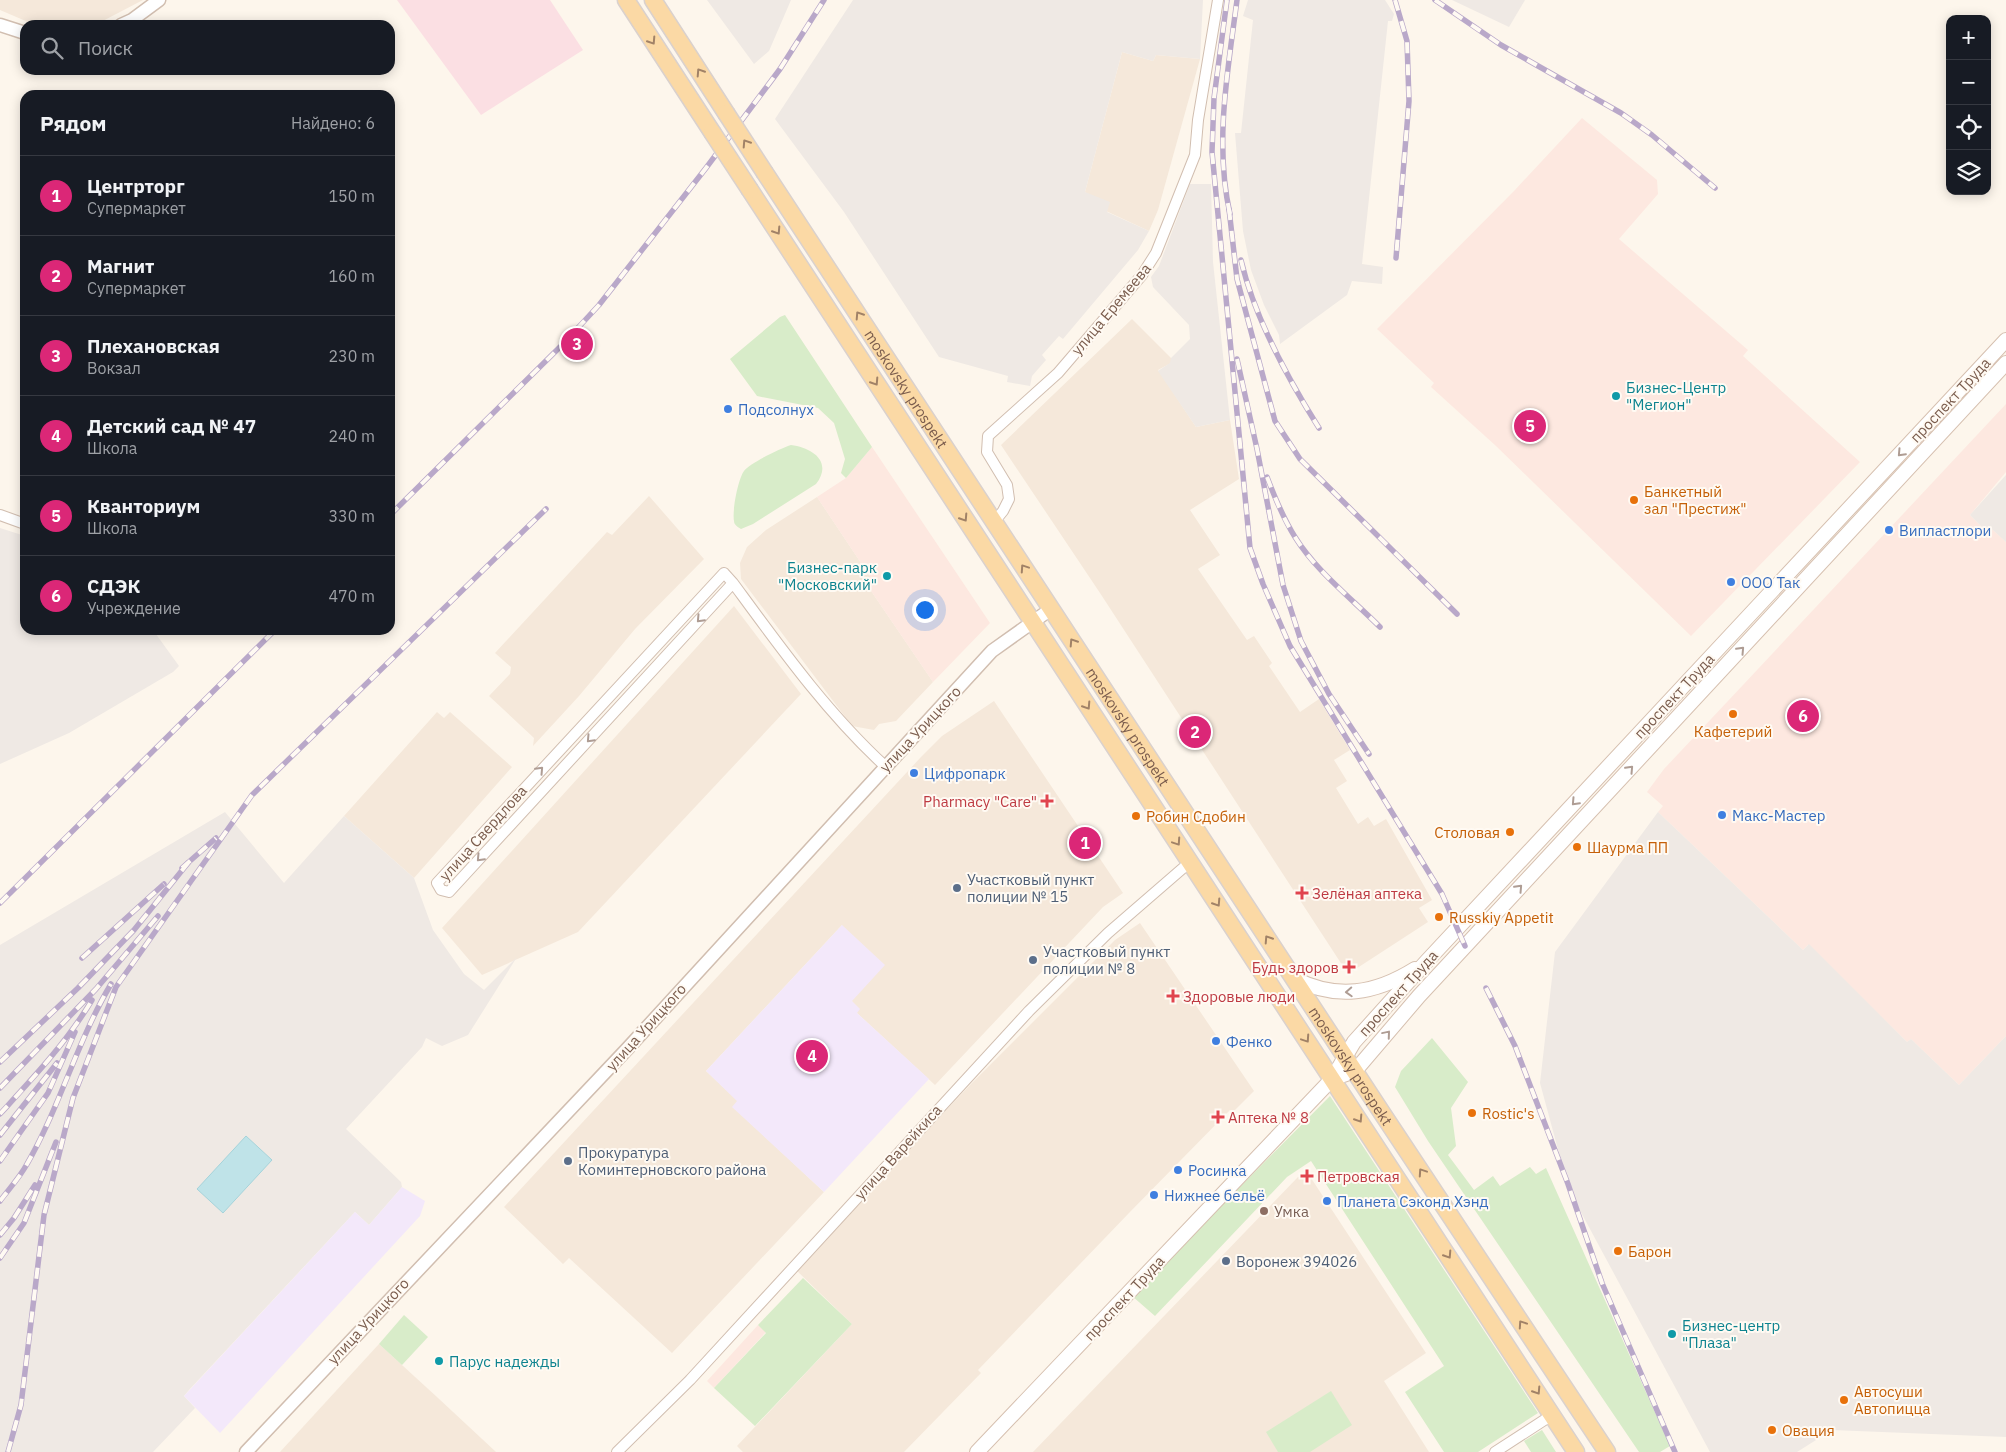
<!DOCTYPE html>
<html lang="ru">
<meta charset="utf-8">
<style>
:root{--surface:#171b24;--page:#20242c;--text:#f1f3f6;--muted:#9ea1a6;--line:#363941;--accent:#db2777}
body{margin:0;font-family:"IBM Plex Sans",sans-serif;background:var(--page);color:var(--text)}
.controls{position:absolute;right:15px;top:15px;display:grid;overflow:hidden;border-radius:10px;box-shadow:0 2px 12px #0003}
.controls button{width:45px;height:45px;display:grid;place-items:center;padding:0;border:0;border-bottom:1px solid var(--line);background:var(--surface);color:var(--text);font:25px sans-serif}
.you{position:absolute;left:924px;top:609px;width:18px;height:18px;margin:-12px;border:4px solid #fff;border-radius:50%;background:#1a73e8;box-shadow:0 0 0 8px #1a73e833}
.badge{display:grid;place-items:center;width:32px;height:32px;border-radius:50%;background:var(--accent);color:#fff;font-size:16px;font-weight:700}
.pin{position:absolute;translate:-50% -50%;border:2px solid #fff;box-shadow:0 1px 5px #0006}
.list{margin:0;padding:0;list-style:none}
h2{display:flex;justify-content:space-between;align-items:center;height:65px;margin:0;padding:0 20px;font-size:21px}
h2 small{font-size:16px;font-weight:400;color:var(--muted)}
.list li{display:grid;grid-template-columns:32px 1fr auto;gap:15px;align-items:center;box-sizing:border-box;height:80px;padding:0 20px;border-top:1px solid var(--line)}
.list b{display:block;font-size:19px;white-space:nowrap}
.list p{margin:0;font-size:16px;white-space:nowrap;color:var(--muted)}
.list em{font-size:16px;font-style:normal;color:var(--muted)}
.icon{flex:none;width:28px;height:28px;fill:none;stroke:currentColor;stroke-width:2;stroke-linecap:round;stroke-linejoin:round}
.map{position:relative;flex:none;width:2006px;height:1452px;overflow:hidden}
.search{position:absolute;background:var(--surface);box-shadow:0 2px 12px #0003;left:20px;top:20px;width:375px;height:55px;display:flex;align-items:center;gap:12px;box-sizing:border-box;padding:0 18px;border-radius:15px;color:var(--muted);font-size:19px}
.panel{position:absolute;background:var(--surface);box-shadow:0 2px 12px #0003;left:20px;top:90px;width:375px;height:545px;border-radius:15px}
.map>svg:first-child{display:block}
.residential{fill:#f5e8da}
.commercial{fill:#fde8e0}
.industrial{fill:#efe9e4}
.education{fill:#f3e8fa}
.medical{fill:#fbdfe3}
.green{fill:#d8ecc9}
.water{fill:#bfe3e8;stroke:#a5d3da}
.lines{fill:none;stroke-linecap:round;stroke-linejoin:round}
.minor-casing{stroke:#d1beb0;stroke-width:12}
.tertiary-casing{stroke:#d1beb0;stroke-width:15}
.secondary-casing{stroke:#d6c0b0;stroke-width:16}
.primary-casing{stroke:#dad1cd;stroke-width:19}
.minor{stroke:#fff;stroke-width:10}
.tertiary{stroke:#fff;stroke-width:12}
.secondary{stroke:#fff;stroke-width:14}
.primary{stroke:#fbd9a5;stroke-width:16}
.rail-casing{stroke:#b9a8c9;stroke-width:5.5}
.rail{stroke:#fffaf3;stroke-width:4;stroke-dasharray:11;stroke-linecap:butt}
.primary-bridge-casing{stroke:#dad1cd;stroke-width:19;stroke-linecap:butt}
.primary-bridge{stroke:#fbd9a5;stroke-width:16}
.oneway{stroke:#a18267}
.oneway2{stroke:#af9d94}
.culture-dot{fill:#0f9aa8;stroke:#fffaf3;stroke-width:2}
.shop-dot{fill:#3f7fe0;stroke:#fffaf3;stroke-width:2}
.food-dot{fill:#e8710a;stroke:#fffaf3;stroke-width:2}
.health-dot{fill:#e0444e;stroke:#fffaf3;stroke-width:2}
.service-dot{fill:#5c6f8a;stroke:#fffaf3;stroke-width:2}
.education-dot{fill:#8d6e63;stroke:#fffaf3;stroke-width:2}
.labels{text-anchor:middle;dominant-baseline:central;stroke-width:4;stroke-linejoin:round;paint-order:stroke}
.street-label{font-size:15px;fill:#7a5c4d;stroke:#fffaf3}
.culture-label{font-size:15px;fill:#0d838f;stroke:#fffaf3;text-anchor:start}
.shop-label{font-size:15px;fill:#366cbe;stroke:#fffaf3;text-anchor:start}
.food-label{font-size:15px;fill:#c56008;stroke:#fffaf3;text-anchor:start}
.health-label{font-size:15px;fill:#be3a42;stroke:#fffaf3;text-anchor:start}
.service-label{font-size:15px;fill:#4e5e75;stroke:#fffaf3;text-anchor:start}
.education-label{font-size:15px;fill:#785e54;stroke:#fffaf3;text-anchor:start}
</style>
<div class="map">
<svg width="2006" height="1452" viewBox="0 0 2006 1452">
<rect width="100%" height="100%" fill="#fdf6ec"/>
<g class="residential">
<polygon points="0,0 143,0 95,25 35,25 0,10"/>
<polygon points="1122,52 1153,61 1156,55 1200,59 1158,210 1149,231 1106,211 1085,192"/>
<polygon points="1132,319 1171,358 1171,363 1158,370 1196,427 1230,420 1239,479 1190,510 1220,555 1198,569 1247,640 1254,636 1272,663 1269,666 1300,712 1319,699 1350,750 1334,760 1347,781 1336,788 1358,824 1368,817 1374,826 1386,819 1432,900 1419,908 1428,922 1348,974 1100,593 1001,445"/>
<polygon points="649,496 704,559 635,629 579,696 533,746 534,738 489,696 510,674 511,667 495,653 607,532 612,535"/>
<polygon points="817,497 873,581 867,585 933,682 896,721 879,724 874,730 852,726 741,579 740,563 747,547 766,530"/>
<polygon points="734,606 801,694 578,932 482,975 442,928"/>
<polygon points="994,701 1123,893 1103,907 935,1085 857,1013 852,1001 842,925 706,1071 738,1101 733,1107 824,1192 672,1353 569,1258 563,1264 504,1207 921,757 942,736"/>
<polygon points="437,712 444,718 450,712 512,767 414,878 344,816"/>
<polygon points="1140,923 1254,1091 1233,1112 1230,1110 1129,1213 978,1370 981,1373 904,1452 743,1452 737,1446 852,1324 795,1269 972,1083 1115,940"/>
<polygon points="1309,1175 1426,1353 1384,1381 1429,1452 1033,1452 1298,1177"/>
<polygon points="379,1344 438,1398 496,1452 280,1452"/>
</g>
<g class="commercial">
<polygon points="1582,118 1657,180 1658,194 1619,239 1748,350 1743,356 1860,462 1691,636 1496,446 1431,387 1434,383 1377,329 1514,191"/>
<polygon points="2006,404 2006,472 1970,515 1982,527 1993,530 2006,542 2006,1036 1959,1085 1911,1039 1907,1042 1808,945 1803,950 1658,812 1663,806 1647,792 1664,769 1743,685"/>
<polygon points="872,447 990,623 933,682 867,585 873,581 817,497 846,478"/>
<polygon points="758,1325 766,1332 714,1388 707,1381"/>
</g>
<g class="industrial">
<polygon points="707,0 791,0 769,51 754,64"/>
<polygon points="853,0 1203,0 1200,59 1156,55 1153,61 1122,52 1085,192 1110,202 1107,212 1149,231 1138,250 1063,339 1059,336 1042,355 1046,360 1032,376 1030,386 1007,382 1008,376 939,357 844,212 775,119"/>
<polygon points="1248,0 1385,0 1394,14 1392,21 1388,21 1362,264 1383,267 1382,284 1352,281 1347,295 1280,344 1279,335 1264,305 1251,270 1243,231 1235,133 1241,133 1253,20 1243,16"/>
<polygon points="1452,0 1525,0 1509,27"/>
<polygon points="1190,184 1211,184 1213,262 1230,420 1196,427 1158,371 1170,363 1171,358 1190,339 1189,325 1153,287 1151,277 1159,266"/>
<polygon points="2006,475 2006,542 1993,530 1982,527 1970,515"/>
<polygon points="0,528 25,536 25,630 153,630 179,666 173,672 69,733 0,764"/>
<polygon points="225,812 284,883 344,816 414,878 433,930 464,974 484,990 517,957 468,1035 442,1046 426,1038 422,1047 346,1129 401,1182 402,1187 369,1225 355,1212 189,1390 184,1396 195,1408 153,1452 0,1452 0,945"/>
<polygon points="1658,812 1803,950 1809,944 1907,1042 1911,1039 1959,1085 2006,1036 2006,1437 1832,1430 1797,1452 1710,1452 1569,1190 1540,1083 1555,952"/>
</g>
<g class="education">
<polygon points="842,925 885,965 852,1001 860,1009 857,1013 929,1079 824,1192 732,1107 737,1101 706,1071"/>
<polygon points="402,1187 425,1201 420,1216 220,1433 184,1396 355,1212 369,1225"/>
</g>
<polygon class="medical" points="397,0 550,0 583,50 481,115"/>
<g class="green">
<polygon points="785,315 872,447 846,478 841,473 845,459 834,423 818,408 757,396 730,359 780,317"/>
<path d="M791 445C813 448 833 462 816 484L753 524 741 529C738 527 734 525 734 521 732 511 738 479 744 471 750 463 781 448 791 445Z"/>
<polygon points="1432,1038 1468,1082 1451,1108 1456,1146 1448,1155 1474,1190 1493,1176 1500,1186 1530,1167 1536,1174 1546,1168 1670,1446 1660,1452 1639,1452 1428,1141 1395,1087 1401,1071"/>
<polygon points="1330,1096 1538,1413 1478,1452 1444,1452 1405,1392 1444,1366 1311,1161 1287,1177 1155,1316 1132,1296"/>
<polygon points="803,1278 852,1324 755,1426 714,1388 766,1333 758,1325"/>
<polygon points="404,1315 428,1337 402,1365 379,1344"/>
<polygon points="1331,1391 1352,1425 1310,1452 1278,1452 1266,1432"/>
<polygon points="1542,1430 1556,1452 1531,1452 1524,1441"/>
</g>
<polygon class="water" points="246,1136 272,1160 223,1213 197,1189"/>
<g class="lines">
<defs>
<g id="minor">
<polyline points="0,515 25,524"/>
<polyline points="994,522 1003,511 1009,499 1007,485 987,452 988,436 1058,373 1142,275 1156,253 1195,155 1198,120 1218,0"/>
<path d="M733 583 449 892 441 890 437 883 724 573 733 583C780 647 827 713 886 767"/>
<polyline points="617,1452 690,1380 1029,1011 1108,933 1190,862"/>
<polyline points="1495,1452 1552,1415"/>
</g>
<g id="tertiary">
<polyline points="0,25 25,33"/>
<polyline points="121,25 132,20 159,0"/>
<polyline points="246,1452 628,1048 992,651 1051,609"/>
</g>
<g id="secondary">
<path d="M1295 979C1337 1000 1375 994 1415 969"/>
<polyline points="1332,1079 1355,1071 1419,996 2006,363"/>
<polyline points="977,1452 1332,1079 1354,1042 1426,962 2006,340"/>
</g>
<g id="primary">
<polyline points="626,0 712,132"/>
<polyline points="653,0 726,113"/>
<path id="s1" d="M765 173 1382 1113 1607 1452"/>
<polyline points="750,190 1576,1452"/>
</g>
</defs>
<use href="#minor" class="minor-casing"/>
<use href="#tertiary" class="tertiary-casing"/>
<use href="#secondary" class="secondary-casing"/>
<use href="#primary" class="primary-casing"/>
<use href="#minor" class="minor"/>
<use href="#tertiary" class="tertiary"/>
<use href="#secondary" class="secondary"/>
<use href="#primary" class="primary"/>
<defs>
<g id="rail">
<polyline points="1227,0 1214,98 1212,152 1250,548 1263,584 1290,646 1442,894 1465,946"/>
<polyline points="1395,0 1407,41 1409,101 1396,258"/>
<polyline points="1435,0 1501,45 1621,113 1652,135 1715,188"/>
<polyline points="1229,209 1237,279 1275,421 1300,459 1457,614"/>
<path d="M1230 214C1214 143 1228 70 1237 0"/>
<path d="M1241 260C1254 316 1288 379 1319 428"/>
<polyline points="1237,359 1257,449 1283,585 1301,641 1329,694 1369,754"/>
<path d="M1267 477C1275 498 1283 518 1295 537 1316 571 1351 598 1380 627"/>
<polyline points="390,515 563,344 599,305 706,168 780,69 824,0"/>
<polyline points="182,868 216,838"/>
<polyline points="0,903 275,630"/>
<polyline points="82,958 164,884"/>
<polyline points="1486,988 1515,1046 1568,1184 1602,1283 1675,1452"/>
<polyline points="0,1062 78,988 134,930 188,863"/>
<polyline points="0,1088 96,989 158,916"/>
<path d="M0 1114C33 1078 67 1042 92 1000"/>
<polyline points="0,1135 57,1063"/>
<polyline points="0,1161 48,1093 75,1032"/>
<path d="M0 1201C9 1189 20 1177 27 1164 60 1107 77 1041 111 984"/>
<polyline points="0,1235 14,1218 35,1185"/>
<polyline points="0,1258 24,1223 56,1142"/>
<polyline points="8,1452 21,1405 44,1215 73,1098 116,987 252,795 546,509"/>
</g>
</defs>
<use href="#rail" class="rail-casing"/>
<use href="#rail" class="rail"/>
<defs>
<g id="primary-bridge">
<polyline points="726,113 765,173"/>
<polyline points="712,132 750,190"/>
</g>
</defs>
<use href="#primary-bridge" class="primary-bridge-casing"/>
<use href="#primary-bridge" class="primary-bridge"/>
</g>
<defs><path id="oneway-chevron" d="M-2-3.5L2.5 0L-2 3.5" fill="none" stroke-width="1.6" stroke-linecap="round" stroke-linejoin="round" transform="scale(1.25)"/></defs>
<g class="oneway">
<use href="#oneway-chevron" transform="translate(652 41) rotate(57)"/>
<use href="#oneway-chevron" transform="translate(700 72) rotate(-123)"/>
<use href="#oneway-chevron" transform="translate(746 143) rotate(-123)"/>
<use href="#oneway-chevron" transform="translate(777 231) rotate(57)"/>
<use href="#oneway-chevron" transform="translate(859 315) rotate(-123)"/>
<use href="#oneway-chevron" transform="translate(875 382) rotate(57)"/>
<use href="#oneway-chevron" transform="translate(964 518) rotate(57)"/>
<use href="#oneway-chevron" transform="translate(1024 568) rotate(-124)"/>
<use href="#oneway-chevron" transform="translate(1073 642) rotate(-123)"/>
<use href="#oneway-chevron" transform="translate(1087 706) rotate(57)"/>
<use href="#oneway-chevron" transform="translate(1177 842) rotate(56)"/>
<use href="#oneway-chevron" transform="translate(1217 903) rotate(57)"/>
<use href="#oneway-chevron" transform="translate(1268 939) rotate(-123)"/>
<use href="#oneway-chevron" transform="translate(1306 1039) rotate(56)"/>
<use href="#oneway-chevron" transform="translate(1359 1119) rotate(57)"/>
<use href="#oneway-chevron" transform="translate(1422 1172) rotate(-124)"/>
<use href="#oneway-chevron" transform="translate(1448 1255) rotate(57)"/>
<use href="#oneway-chevron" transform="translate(1522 1324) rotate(-124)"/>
<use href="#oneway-chevron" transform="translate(1537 1391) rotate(57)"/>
</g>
<g class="oneway2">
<use href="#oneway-chevron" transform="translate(1901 453) rotate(133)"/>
<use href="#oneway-chevron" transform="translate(700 619) rotate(133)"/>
<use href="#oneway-chevron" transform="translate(1741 650) rotate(-47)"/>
<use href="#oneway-chevron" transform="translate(590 739) rotate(133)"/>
<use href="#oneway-chevron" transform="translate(1630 769) rotate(-47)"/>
<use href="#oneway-chevron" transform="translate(540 770) rotate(-47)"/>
<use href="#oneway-chevron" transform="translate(1575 802) rotate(133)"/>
<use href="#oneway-chevron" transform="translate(480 858) rotate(133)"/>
<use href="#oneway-chevron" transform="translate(1519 888) rotate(-47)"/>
<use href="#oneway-chevron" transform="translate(1349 992) rotate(177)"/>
<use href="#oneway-chevron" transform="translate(1387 1034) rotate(-50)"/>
</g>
<g class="culture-dot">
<circle cx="1616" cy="396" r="5"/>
<circle cx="887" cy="576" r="5"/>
<circle cx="1672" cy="1334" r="5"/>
<circle cx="439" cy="1361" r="5"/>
</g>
<g class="shop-dot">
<circle cx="728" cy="409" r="5"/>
<circle cx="1889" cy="530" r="5"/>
<circle cx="1731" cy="582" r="5"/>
<circle cx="914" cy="773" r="5"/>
<circle cx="1722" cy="815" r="5"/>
<circle cx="1216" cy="1041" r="5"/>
<circle cx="1178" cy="1170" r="5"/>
<circle cx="1154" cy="1195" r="5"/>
<circle cx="1327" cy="1201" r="5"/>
</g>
<g class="food-dot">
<circle cx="1634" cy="500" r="5"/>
<circle cx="1733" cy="714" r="5"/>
<circle cx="1136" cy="816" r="5"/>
<circle cx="1510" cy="832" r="5"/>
<circle cx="1577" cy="847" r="5"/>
<circle cx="1439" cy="917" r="5"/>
<circle cx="1472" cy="1113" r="5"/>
<circle cx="1618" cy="1251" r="5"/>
<circle cx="1844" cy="1400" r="5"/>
<circle cx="1772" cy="1430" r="5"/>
</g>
<g class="health-dot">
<path d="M1044.5 793.5h5v5h5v5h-5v5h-5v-5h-5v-5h5z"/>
<path d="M1299.5 885.5h5v5h5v5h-5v5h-5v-5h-5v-5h5z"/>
<path d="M1346.5 959.5h5v5h5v5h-5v5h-5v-5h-5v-5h5z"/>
<path d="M1170.5 988.5h5v5h5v5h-5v5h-5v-5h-5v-5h5z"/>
<path d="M1215.5 1109.5h5v5h5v5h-5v5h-5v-5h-5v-5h5z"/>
<path d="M1304.5 1168.5h5v5h5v5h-5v5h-5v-5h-5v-5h5z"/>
</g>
<g class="service-dot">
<circle cx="957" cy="888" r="5"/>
<circle cx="1033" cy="960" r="5"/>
<circle cx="568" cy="1161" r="5"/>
<circle cx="1226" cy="1261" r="5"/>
</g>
<circle class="education-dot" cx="1264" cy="1211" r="5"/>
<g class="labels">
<g class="street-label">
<text transform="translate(1111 309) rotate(-50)">улица Еремеева</text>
<text stroke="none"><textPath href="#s1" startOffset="258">moskovsky prospekt</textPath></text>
<text transform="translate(1950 400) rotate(-47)">проспект Труда</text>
<text transform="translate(1674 696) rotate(-47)">проспект Труда</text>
<text stroke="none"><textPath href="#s1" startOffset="662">moskovsky prospekt</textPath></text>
<text transform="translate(920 729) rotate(-47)">улица Урицкого</text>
<text transform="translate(483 833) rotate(-48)">улица Свердлова</text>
<text transform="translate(1398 993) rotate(-48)">проспект Труда</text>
<text transform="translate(646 1027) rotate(-48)">улица Урицкого</text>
<text stroke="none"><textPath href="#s1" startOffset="1068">moskovsky prospekt</textPath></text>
<text transform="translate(898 1152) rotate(-48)">улица Варейкиса</text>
<text transform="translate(1124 1298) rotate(-47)">проспект Труда</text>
<text transform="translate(368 1321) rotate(-47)">улица Урицкого</text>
</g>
<g class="culture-label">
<text x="1626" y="387">Бизнес-Центр<tspan x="1626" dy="17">"Мегион"</tspan></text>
<text x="877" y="567" text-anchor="end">Бизнес-парк<tspan x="877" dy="17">"Московский"</tspan></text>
<text x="1682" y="1325">Бизнес-центр<tspan x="1682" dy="17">"Плаза"</tspan></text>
<text x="449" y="1361">Парус надежды</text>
</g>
<g class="shop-label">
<text x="738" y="409">Подсолнух</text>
<text x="1899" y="530">Випластлори</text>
<text x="1741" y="582">ООО Так</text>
<text x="924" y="773">Цифропарк</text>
<text x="1732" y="815">Макс-Мастер</text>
<text x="1226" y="1041">Фенко</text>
<text x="1188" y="1170">Росинка</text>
<text x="1164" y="1195">Нижнее бельё</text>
<text x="1337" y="1201">Планета Сэконд Хэнд</text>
</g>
<g class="food-label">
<text x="1644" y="491">Банкетный<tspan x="1644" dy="17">зал "Престиж"</tspan></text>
<text x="1733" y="731" text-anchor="middle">Кафетерий</text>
<text x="1146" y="816">Робин Сдобин</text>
<text x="1500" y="832" text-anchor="end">Столовая</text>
<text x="1587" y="847">Шаурма ПП</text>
<text x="1449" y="917">Russkiy Appetit</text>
<text x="1482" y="1113">Rostic's</text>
<text x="1628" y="1251">Барон</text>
<text x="1854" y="1391">Автосуши<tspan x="1854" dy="17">Автопицца</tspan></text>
<text x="1782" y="1430">Овация</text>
</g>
<g class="health-label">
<text x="1037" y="801" text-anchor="end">Pharmacy "Care"</text>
<text x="1312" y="893">Зелёная аптека</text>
<text x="1339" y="967" text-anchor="end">Будь здоров</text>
<text x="1183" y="996">Здоровые люди</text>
<text x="1228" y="1117">Аптека № 8</text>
<text x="1317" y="1176">Петровская</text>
</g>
<g class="service-label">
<text x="967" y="879">Участковый пункт<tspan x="967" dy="17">полиции № 15</tspan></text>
<text x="1043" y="951">Участковый пункт<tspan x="1043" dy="17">полиции № 8</tspan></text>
<text x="578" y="1152">Прокуратура<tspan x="578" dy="17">Коминтерновского района</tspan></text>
<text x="1236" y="1261">Воронеж 394026</text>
</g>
<g class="education-label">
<text x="1274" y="1211">Умка</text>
</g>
</g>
</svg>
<div class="controls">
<button>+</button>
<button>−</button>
<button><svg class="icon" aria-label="locate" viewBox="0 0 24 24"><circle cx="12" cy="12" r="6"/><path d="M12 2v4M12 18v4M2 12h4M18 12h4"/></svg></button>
<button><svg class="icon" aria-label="layers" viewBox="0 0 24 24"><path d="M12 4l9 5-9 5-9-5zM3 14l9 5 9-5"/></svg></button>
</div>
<div class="you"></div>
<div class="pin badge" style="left:1085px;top:843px">1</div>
<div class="pin badge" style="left:1195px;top:732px">2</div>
<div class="pin badge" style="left:577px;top:344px">3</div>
<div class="pin badge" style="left:812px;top:1056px">4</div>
<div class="pin badge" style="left:1530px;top:426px">5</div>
<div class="pin badge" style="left:1803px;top:716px">6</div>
<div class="search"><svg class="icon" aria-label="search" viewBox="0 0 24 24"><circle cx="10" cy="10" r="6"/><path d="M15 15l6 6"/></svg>Поиск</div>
<section class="panel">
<h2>Рядом<small>Найдено: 6</small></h2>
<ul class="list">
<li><span class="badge">1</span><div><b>Центрторг</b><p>Супермаркет</p></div><em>150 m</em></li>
<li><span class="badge">2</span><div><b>Магнит</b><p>Супермаркет</p></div><em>160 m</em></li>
<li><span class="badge">3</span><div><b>Плехановская</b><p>Вокзал</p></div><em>230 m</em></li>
<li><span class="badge">4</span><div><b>Детский сад № 47</b><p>Школа</p></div><em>240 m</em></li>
<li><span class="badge">5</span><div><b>Кванториум</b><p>Школа</p></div><em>330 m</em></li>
<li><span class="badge">6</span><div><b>СДЭК</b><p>Учреждение</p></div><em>470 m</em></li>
</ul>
</section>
</div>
